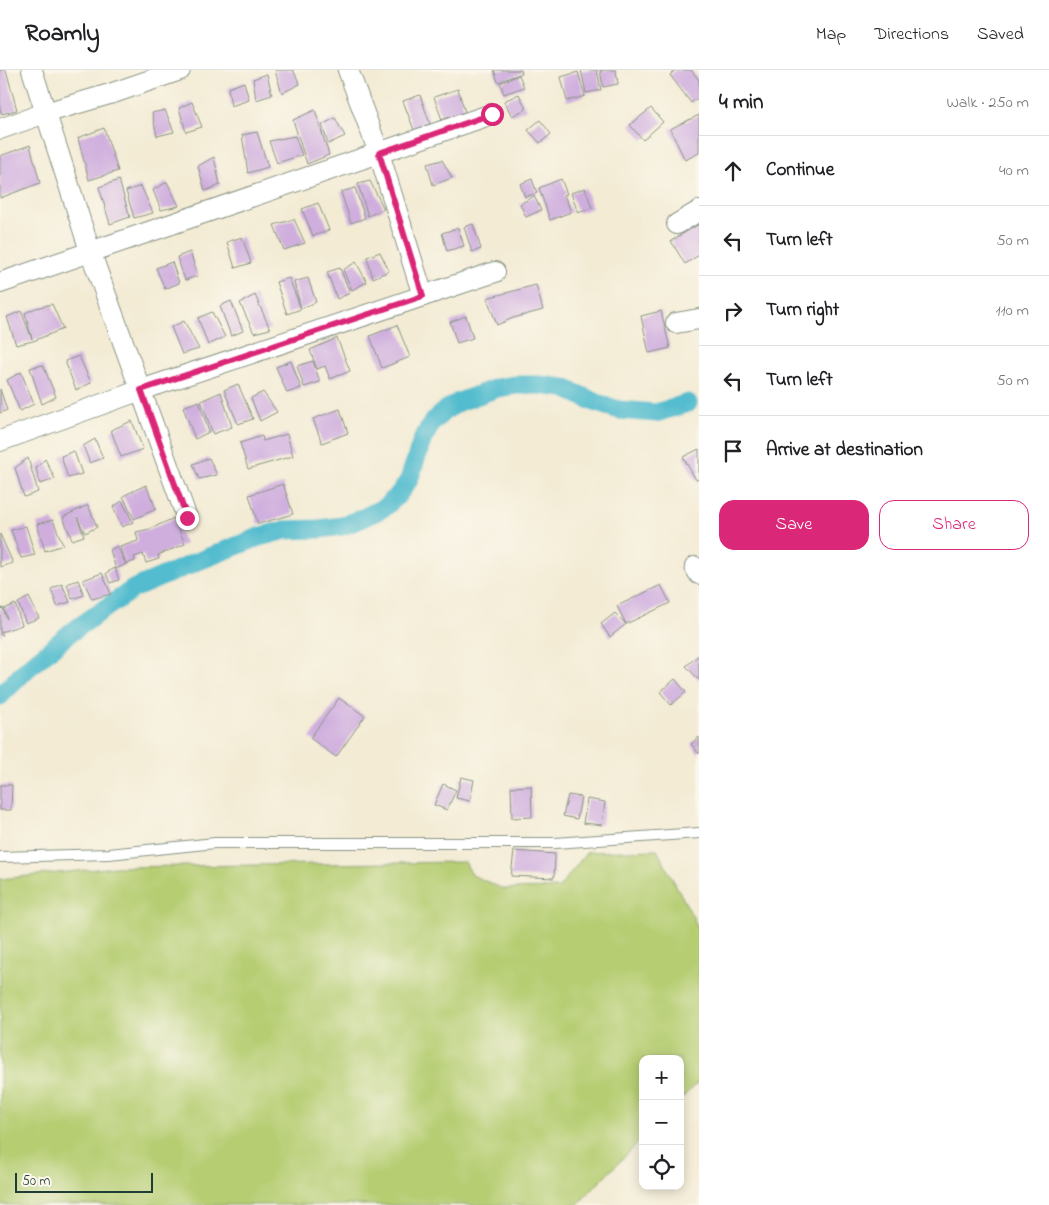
<!DOCTYPE html>
<meta charset="utf-8">
<style>
:root{--surface:#fff;--page:#f6f6f6;--text:#202124;--muted:#757577;--line:#e0e0e0;--accent:#db2777}
body{margin:0;font-family:"Indie Flower",sans-serif;background:var(--page);color:var(--text)}
.controls{position:absolute;right:15px;bottom:15px;display:grid;overflow:hidden;border-radius:10px;box-shadow:0 2px 12px #0003}
.controls button{width:45px;height:45px;display:grid;place-items:center;padding:0;border:0;border-bottom:1px solid var(--line);background:var(--surface);color:var(--text);font:25px sans-serif}
.scale{position:absolute;left:15px;bottom:12px;width:138px;box-sizing:border-box;padding-left:5px;border:2px solid #1f3d34;border-top:0;font-size:14px;line-height:18px;white-space:nowrap;color:#1f3d34;-webkit-text-stroke:4px #fbf7ec;paint-order:stroke}
.stop{position:absolute;width:15px;height:15px;margin:-11px;border:4px solid #db2777;border-radius:50%;background:#fff}
.stop.end{background:#db2777;border-color:#fff;box-shadow:0 1px 5px #0008}
.list{margin:0;padding:0;list-style:none}
h2{display:flex;justify-content:space-between;align-items:center;height:65px;margin:0;padding:0 20px;font-size:21px}
h2 small{font-size:16px;font-weight:400;color:var(--muted)}
.list li{display:grid;grid-template-columns:32px 1fr auto;gap:15px;align-items:center;box-sizing:border-box;height:70px;padding:0 20px;border-top:1px solid var(--line)}
.list b{display:block;font-size:19px;white-space:nowrap}
.list em{font-size:16px;font-style:normal;color:var(--muted)}
.actions{display:flex;gap:10px;padding:15px 20px}
.actions a{flex:1;padding:11px 0;border:1px solid var(--accent);border-radius:15px;text-align:center;font-size:18px;color:var(--accent)}
.actions .main{background:var(--accent);color:#fff}
.icon{flex:none;width:28px;height:28px;fill:none;stroke:currentColor;stroke-width:2;stroke-linecap:round;stroke-linejoin:round}
.map{position:relative;flex:none;width:699px;height:1135px;overflow:hidden}
header{display:flex;align-items:center;gap:30px;box-sizing:border-box;height:70px;padding:0 25px;background:var(--surface);border-bottom:1px solid var(--line)}
header strong{font-size:24px}
nav{display:flex;gap:28px;margin-inline-start:auto;font-size:18px}
main{display:flex}
aside{flex:1;background:var(--surface)}
.map>svg:first-child{display:block}
.green{fill:#b6cd72;stroke:#6a8553}
.lines{fill:none;stroke-linecap:round;stroke-linejoin:round}
.canal{stroke:#52bcce;stroke-width:19}
.building{fill:#cfaede}
.lane-casing{stroke:#899484;stroke-width:12}
.street-casing{stroke:#899484;stroke-width:22}
.lane{stroke:#fff;stroke-width:10}
.street{stroke:#fff;stroke-width:20}
.route{stroke:#db2777;stroke-width:6}
</style>
<header>
<strong>Roamly</strong>
<nav><a>Map</a><a>Directions</a><a>Saved</a></nav>
</header>
<main>
<div class="map">
<svg width="699" height="1135" viewBox="0 0 699 1135">
<rect width="100%" height="100%" fill="#fbf7ec"/>
<filter id="ink" filterUnits="userSpaceOnUse"><feTurbulence type="fractalNoise" baseFrequency=".02" numOctaves="2"/><feDisplacementMap in="SourceGraphic" scale="10" xChannelSelector="R" yChannelSelector="G"/><feConvolveMatrix kernelMatrix="1 2 1 2 8 2 1 2 1" color-interpolation-filters="sRGB"/></filter>
<filter id="wash" filterUnits="userSpaceOnUse"><feTurbulence type="fractalNoise" baseFrequency=".0096" numOctaves="4" result="noise"/><feDisplacementMap in="SourceGraphic" scale="20" xChannelSelector="R" yChannelSelector="G"/><feGaussianBlur stdDeviation="1.12" result="paint"/><feColorMatrix in="noise" values="0 0 0 0 0 0 0 0 0 0 0 0 0 0 0 0 0 1.4 0 .05"/><feComposite in="paint" operator="in"/></filter>
<g filter="url(#wash)">
<rect width="100%" height="100%" fill="#f3ebd4"/>
<polygon class="green" points="657,780 694,849 699,864 699,1011 680,1030 680,989 643,989 643,1068 577,1135 0,1135 0,809 115,797 465,792 472,805 503,819 559,818 587,782"/>
<g class="lines">
<polyline class="canal" points="0,626 28,598 70,563 133,519 196,492 259,467 285,460 319,459 342,456 363,448 385,437 398,425 409,410 423,368 432,353 444,341 459,332 497,318 516,315 539,315 564,318 597,333 619,340 656,343 688,333"/>
</g>
<g id="blocks">
<g class="building">
<polygon points="0,0 6,0 17,40 2,44 0,39"/>
<polygon points="276,0 293,0 300,14 282,23 275,1"/>
<polygon points="494,0 521,0 522,3 498,12"/>
<polygon points="581,0 597,0 601,20 586,23"/>
<polygon points="600,0 616,0 618,14 603,17"/>
<polygon points="675,0 691,0 699,10 699,27 691,33 670,5"/>
<polygon points="578,2 585,26 567,31 561,7"/>
<polygon points="267,4 272,25 256,30 253,9"/>
<polygon points="519,5 524,17 504,24 500,13"/>
<polygon points="244,12 249,30 231,36 228,18"/>
<polygon points="458,19 465,42 442,50 434,27"/>
<polygon points="519,24 526,39 512,46 504,31"/>
<polygon points="420,25 430,54 414,60 403,31"/>
<polygon points="192,32 202,57 186,62 179,38"/>
<polygon points="651,38 663,52 643,70 630,55"/>
<polygon points="165,40 174,62 157,66 152,43"/>
<polygon points="315,40 329,85 307,94 293,50"/>
<polygon points="699,45 699,83 685,90 670,59"/>
<polygon points="335,48 345,66 328,74 322,55"/>
<polygon points="540,50 551,64 540,73 528,60"/>
<polygon points="104,58 118,101 89,110 78,68"/>
<polygon points="257,62 268,97 248,103 242,65"/>
<polygon points="295,66 302,85 277,93 269,71"/>
<polygon points="30,75 40,113 0,128 0,86"/>
<polygon points="214,87 220,115 205,121 198,96"/>
<polygon points="442,90 452,108 433,115 427,94"/>
<polygon points="532,109 537,123 525,127 520,114"/>
<polygon points="561,109 567,124 564,125 571,142 550,150 539,118"/>
<polygon points="119,110 130,147 110,154 99,117"/>
<polygon points="370,111 384,139 368,146 358,114"/>
<polygon points="167,112 179,136 161,140 153,120"/>
<polygon points="141,116 153,143 134,148 126,121"/>
<polygon points="355,118 365,148 351,153 341,122"/>
<polygon points="585,118 592,138 578,143 571,123"/>
<polygon points="534,126 541,140 526,147 520,134"/>
<polygon points="318,133 329,160 313,166 302,139"/>
<polygon points="294,149 305,173 284,180 274,155"/>
<polygon points="473,154 481,179 472,182 464,157"/>
<polygon points="699,154 699,185 685,194 671,171"/>
<polygon points="458,158 464,176 447,181 442,163"/>
<polygon points="242,167 251,193 235,198 227,172"/>
<polygon points="190,182 198,206 185,210 177,187"/>
<polygon points="380,182 389,201 373,208 367,187"/>
<polygon points="172,192 179,213 165,219 156,198"/>
<polygon points="356,192 367,212 352,220 343,200"/>
<polygon points="340,198 350,223 337,229 327,202"/>
<polygon points="289,208 301,239 294,212 308,208 316,232 301,239 287,244 276,212"/>
<polygon points="536,215 543,240 513,248 497,255 487,228"/>
<polygon points="255,225 270,259 254,263 240,233"/>
<polygon points="231,231 243,261 231,266 220,236"/>
<polygon points="52,234 63,259 33,271 16,275 7,247 21,241 32,269 25,243 36,238"/>
<polygon points="661,241 670,278 649,283 641,246"/>
<polygon points="212,242 225,267 208,275 198,248"/>
<polygon points="466,246 473,268 457,273 450,252"/>
<polygon points="184,251 199,279 182,284 171,257"/>
<polygon points="397,255 410,287 382,298 370,266"/>
<polygon points="337,268 350,301 330,309 325,296 317,299 310,280"/>
<polygon points="79,286 91,313 76,320 65,291"/>
<polygon points="291,291 301,318 287,323 276,297"/>
<polygon points="313,291 320,312 304,317 297,296"/>
<polygon points="43,295 56,327 42,334 30,298"/>
<polygon points="21,302 34,334 20,341 7,310"/>
<polygon points="238,314 253,349 238,354 224,320"/>
<polygon points="0,319 7,340 0,343"/>
<polygon points="221,322 232,357 213,364 201,331"/>
<polygon points="263,322 277,342 260,351 251,328"/>
<polygon points="199,331 209,362 195,369 183,337"/>
<polygon points="340,339 348,363 322,373 313,349"/>
<polygon points="132,351 143,379 121,387 111,360"/>
<polygon points="287,364 293,386 248,399 240,373 262,366 263,371"/>
<polygon points="95,369 103,388 90,393 83,376"/>
<polygon points="699,379 699,409 696,410 683,387"/>
<polygon points="74,381 82,404 68,408 61,386"/>
<polygon points="28,388 38,422 24,427 15,398"/>
<polygon points="209,388 217,405 199,409 193,394"/>
<polygon points="45,389 55,409 40,414 36,398"/>
<polygon points="283,414 293,444 258,454 249,425"/>
<polygon points="146,415 156,439 134,449 123,426"/>
<polygon points="122,431 133,452 122,457 113,437"/>
<polygon points="88,435 97,457 85,463 77,447 84,466 72,470 63,447"/>
<polygon points="174,448 185,474 158,485 159,489 146,493 143,484 134,487 135,491 126,494 120,477 138,471 136,462 150,459"/>
<polygon points="53,450 63,475 45,481 37,454"/>
<polygon points="26,456 35,485 21,488 11,460"/>
<polygon points="0,464 13,493 0,497"/>
<polygon points="117,476 126,494 116,499 110,480"/>
<polygon points="115,498 119,510 110,513 106,503"/>
<polygon points="102,503 111,524 92,529 83,510"/>
<polygon points="78,510 84,525 72,529 67,514"/>
<polygon points="62,514 70,532 57,536 51,519"/>
<polygon points="661,515 670,533 626,554 610,567 601,554 615,543 626,554 617,536"/>
<polygon points="29,527 39,548 26,553 18,533"/>
<polygon points="15,534 22,555 1,562 3,565 0,565 0,539 3,538 7,549 4,539"/>
<polygon points="699,585 699,610 686,596"/>
<polygon points="675,609 686,622 671,635 660,622"/>
<polygon points="339,628 365,646 336,687 310,668"/>
<polygon points="699,667 699,684 691,674"/>
<polygon points="461,707 474,710 470,731 456,728"/>
<polygon points="443,714 456,720 447,740 434,735"/>
<polygon points="0,715 12,715 11,740 0,740"/>
<polygon points="531,716 532,747 512,748 511,717"/>
<polygon points="568,725 581,727 577,749 563,746"/>
<polygon points="587,729 605,732 602,755 583,753"/>
<polygon points="514,781 555,784 554,808 511,806"/>
</g>
</g>
</g>
<g filter="url(#ink)">
<use href="#blocks" fill-opacity="0" stroke="#899484" stroke-width="1"/>
<g class="lines">
<defs>
<polyline id="lane" points="0,787 109,784 215,773 555,773 699,763"/>
<g id="street">
<polyline points="32,0 90,181 187,448"/>
<polyline points="348,0 379,83 423,226"/>
<polyline points="0,59 45,43 113,23 180,0"/>
<polyline points="677,154 699,141"/>
<polyline points="0,213 492,44"/>
<polyline points="676,253 699,249"/>
<polyline points="0,371 141,320 495,202"/>
<polyline points="695,497 699,504"/>
</g>
</defs>
<use href="#lane" class="lane-casing"/>
<use href="#street" class="street-casing"/>
<use href="#lane" class="lane"/>
<use href="#street" class="street"/>
</g>
</g>
<g class="lines" filter="url(#ink)">
<polyline class="route" points="187,448 141,320 423,226 379,83 492,44"/>
</g>
</svg>
<div class="controls">
<button>+</button>
<button>−</button>
<button><svg class="icon" aria-label="locate" viewBox="0 0 24 24"><circle cx="12" cy="12" r="6"/><path d="M12 2v4M12 18v4M2 12h4M18 12h4"/></svg></button>
</div>
<div class="scale">50 m</div>
<div class="stop" style="left:492px;top:44px"></div>
<div class="stop end" style="left:187px;top:448px"></div>
</div>
<aside>
<h2>4 min<small>Walk · 250 m</small></h2>
<ul class="list">
<li><svg class="icon" aria-label="ahead" viewBox="0 0 24 24"><path d="M12 20V5M6 11l6-6 6 6"/></svg><div><b>Continue</b></div><em>40 m</em></li>
<li><svg class="icon" aria-label="left" viewBox="0 0 24 24"><path d="M17 20v-9H6M10 6l-5 5 5 5"/></svg><div><b>Turn left</b></div><em>50 m</em></li>
<li><svg class="icon" aria-label="right" viewBox="0 0 24 24"><path d="M7 20v-9h11M14 6l5 5-5 5"/></svg><div><b>Turn right</b></div><em>110 m</em></li>
<li><svg class="icon" aria-label="left" viewBox="0 0 24 24"><path d="M17 20v-9H6M10 6l-5 5 5 5"/></svg><div><b>Turn left</b></div><em>50 m</em></li>
<li><svg class="icon" aria-label="arrive" viewBox="0 0 24 24"><path d="M6 21V4h12l-3 4 3 4H6"/></svg><div><b>Arrive at destination</b></div></li>
</ul>
<div class="actions"><a class="main">Save</a><a>Share</a></div>
</aside>
</main>
